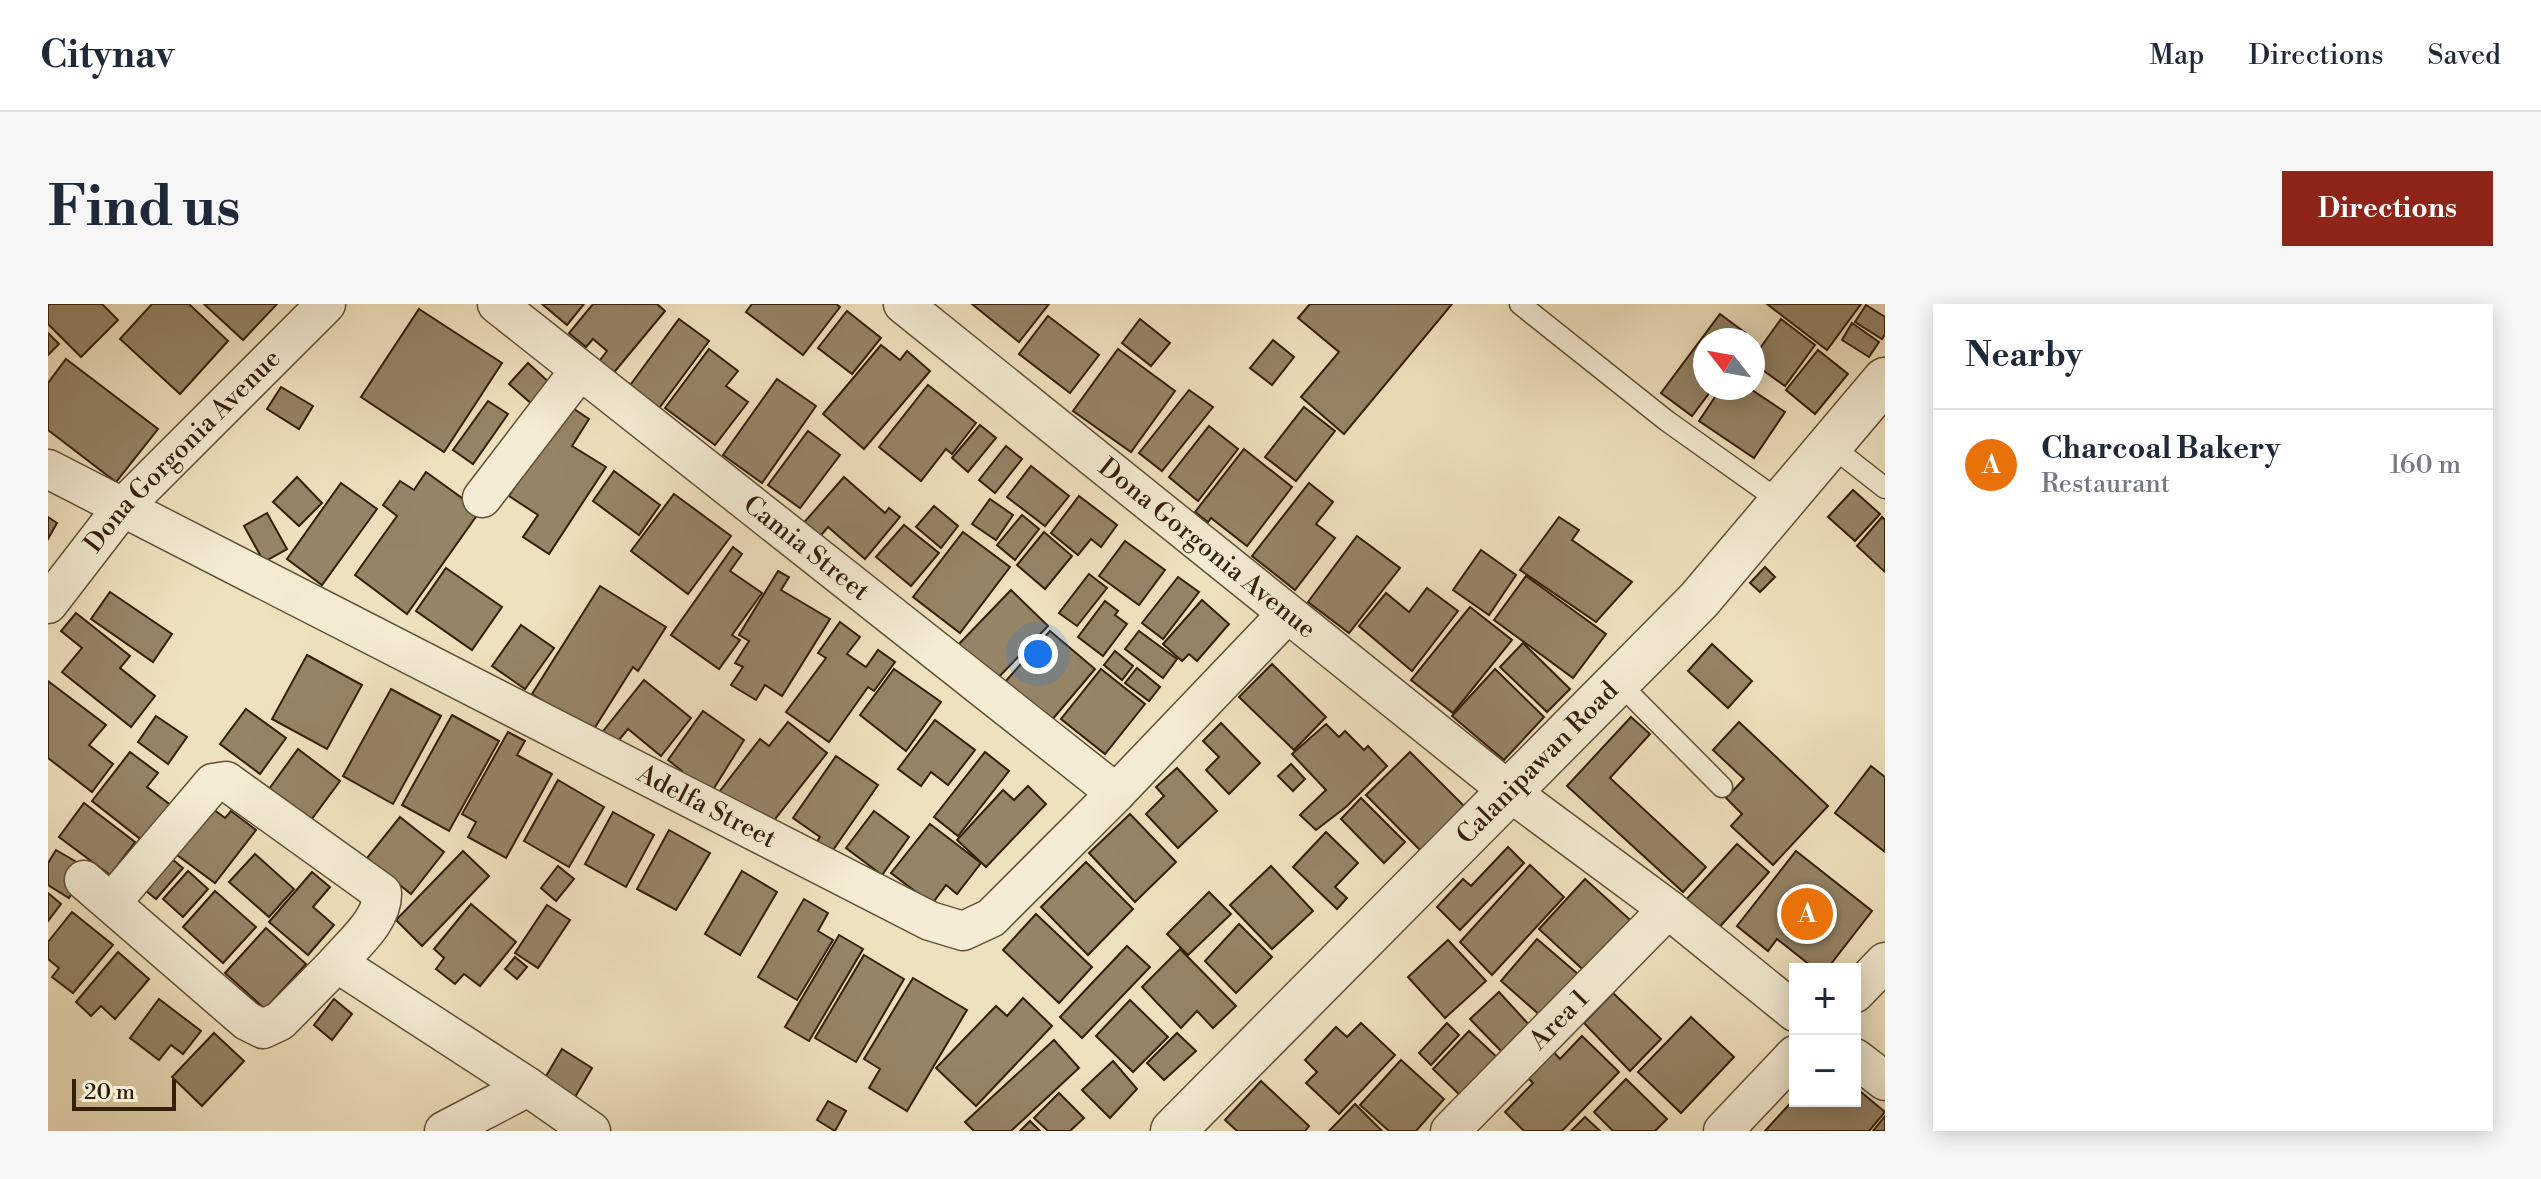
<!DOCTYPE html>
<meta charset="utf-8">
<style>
:root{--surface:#fff;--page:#f6f6f7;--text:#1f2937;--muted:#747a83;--line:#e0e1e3;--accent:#8f2418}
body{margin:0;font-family:"Libre Bodoni",serif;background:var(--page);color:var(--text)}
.controls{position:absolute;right:24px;bottom:24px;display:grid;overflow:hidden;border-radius:0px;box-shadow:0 4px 20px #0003}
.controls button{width:72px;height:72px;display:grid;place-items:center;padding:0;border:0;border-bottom:2px solid var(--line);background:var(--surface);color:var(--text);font:40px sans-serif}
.compass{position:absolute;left:1645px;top:24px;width:72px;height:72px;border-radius:50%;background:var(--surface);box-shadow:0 4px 20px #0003;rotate:301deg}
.scale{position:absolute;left:24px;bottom:20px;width:104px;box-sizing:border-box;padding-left:8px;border:4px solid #341f08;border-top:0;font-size:22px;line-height:28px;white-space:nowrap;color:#341f08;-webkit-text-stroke:6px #f4ecd4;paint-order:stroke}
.you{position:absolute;left:990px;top:350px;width:28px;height:28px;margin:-20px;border:6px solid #fff;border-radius:50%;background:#1a73e8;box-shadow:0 0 0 12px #1a73e833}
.badge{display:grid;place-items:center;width:52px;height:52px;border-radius:50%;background:var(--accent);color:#fff;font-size:26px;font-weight:700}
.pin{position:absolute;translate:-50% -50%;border:4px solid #fff;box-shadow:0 2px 8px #0006}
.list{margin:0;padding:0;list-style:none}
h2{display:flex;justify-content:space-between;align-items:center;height:104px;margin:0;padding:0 32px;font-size:34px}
h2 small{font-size:26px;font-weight:400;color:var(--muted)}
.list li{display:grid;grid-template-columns:52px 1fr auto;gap:24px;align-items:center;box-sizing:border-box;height:112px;padding:0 32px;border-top:2px solid var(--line)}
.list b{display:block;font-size:30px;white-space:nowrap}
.list p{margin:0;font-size:26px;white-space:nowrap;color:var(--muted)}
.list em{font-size:26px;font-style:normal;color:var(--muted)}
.map{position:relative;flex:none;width:1837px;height:827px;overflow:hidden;border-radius:0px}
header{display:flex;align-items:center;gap:48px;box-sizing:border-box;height:112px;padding:0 40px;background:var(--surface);border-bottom:2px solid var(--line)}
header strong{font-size:38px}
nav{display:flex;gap:44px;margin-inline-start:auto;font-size:28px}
.intro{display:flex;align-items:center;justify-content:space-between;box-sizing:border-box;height:192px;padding:0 48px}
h1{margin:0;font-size:56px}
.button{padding:20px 36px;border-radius:0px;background:var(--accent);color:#fff;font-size:28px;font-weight:700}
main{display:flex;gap:48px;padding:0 48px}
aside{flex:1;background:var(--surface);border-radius:0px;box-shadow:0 4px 20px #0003}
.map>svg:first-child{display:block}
.building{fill:#958466;stroke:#341f08;stroke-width:2}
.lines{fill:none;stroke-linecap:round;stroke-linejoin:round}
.service-casing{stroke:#625035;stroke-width:23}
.minor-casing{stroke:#625035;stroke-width:41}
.tertiary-casing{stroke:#625035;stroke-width:47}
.service{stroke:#f4ecd4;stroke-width:20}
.minor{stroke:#f4ecd4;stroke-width:38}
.tertiary{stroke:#f4ecd4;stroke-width:44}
.labels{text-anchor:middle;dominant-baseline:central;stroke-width:6;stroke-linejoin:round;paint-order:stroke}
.street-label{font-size:26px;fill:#341f08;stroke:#f4ecd4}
</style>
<header>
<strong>Citynav</strong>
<nav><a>Map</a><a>Directions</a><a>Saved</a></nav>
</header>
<div class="intro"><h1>Find us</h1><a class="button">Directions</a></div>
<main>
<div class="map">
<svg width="1837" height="827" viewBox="0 0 1837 827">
<rect width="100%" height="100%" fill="#eee1bd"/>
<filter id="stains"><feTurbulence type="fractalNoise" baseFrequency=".0025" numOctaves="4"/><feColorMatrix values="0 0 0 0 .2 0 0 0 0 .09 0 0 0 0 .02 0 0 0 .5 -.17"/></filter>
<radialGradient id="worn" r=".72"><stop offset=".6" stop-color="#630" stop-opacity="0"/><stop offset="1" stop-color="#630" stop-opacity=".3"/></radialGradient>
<g class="building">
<polygon points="0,0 54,0 70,16 33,53 0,20"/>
<polygon points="104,0 141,0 180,37 132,90 72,35"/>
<polygon points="156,0 229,0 195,36"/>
<polygon points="494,0 536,0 519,21"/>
<polygon points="545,0 609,0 617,7 563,72 549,60 559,47 545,35 538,43 521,29"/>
<polygon points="704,0 788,0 792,3 755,51 698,8"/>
<polygon points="924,0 1001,0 971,38"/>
<polygon points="1262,0 1404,0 1296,130 1253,93 1291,48 1250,14"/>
<polygon points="1719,0 1813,0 1779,46"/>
<polygon points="1818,1 1837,13 1837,30 1834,35 1807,18"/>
<polygon points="371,5 454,59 396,148 313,93"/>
<polygon points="799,7 833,34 804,70 770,44"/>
<polygon points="1672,10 1703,33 1701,36 1657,36 1657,84 1665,84 1644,112 1613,89"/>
<polygon points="1000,12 1051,51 1022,89 971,50"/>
<polygon points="631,15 661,37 609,107 580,84"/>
<polygon points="1092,15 1122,39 1103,62 1074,39"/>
<polygon points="1733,15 1767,41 1737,82 1705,59 1705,54"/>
<polygon points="1804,19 1831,38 1821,53 1794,36"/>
<polygon points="0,29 11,40 0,51"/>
<polygon points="1225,36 1246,53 1224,81 1202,64"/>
<polygon points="833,41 852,56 859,47 882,67 816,145 775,110"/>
<polygon points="661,45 690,67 678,82 700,98 667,141 617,104"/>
<polygon points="1070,45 1127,87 1083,148 1025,107"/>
<polygon points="1770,46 1800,70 1767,110 1738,86"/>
<polygon points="18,55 110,125 68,178 0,126 0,79"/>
<polygon points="480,59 503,80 485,101 461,80"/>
<polygon points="729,75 768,102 714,179 675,151"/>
<polygon points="880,81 928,119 904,150 898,145 873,177 831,143"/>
<polygon points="233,83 265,102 251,125 219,105"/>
<polygon points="1673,84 1701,84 1737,108 1706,154 1651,117"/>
<polygon points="1141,86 1165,103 1114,167 1091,149"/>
<polygon points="440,97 460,110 425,160 405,146"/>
<polygon points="520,101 541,115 524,142 558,163 501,250 475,233 490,211 461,192"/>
<polygon points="1256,103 1287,127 1248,177 1217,153"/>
<polygon points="932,121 948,134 920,168 904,154"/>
<polygon points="1161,122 1190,145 1150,197 1121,173"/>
<polygon points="760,127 792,151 752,204 720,181"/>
<polygon points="958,142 974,155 947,189 931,176"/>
<polygon points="1196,145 1244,183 1199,242 1163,214 1160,218 1147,208"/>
<polygon points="983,162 1021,192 997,222 959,193"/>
<polygon points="566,167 612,201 591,231 545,197"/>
<polygon points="378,168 432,207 359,310 307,271 349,212 335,201 352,177 366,186"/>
<polygon points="249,173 274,199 251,222 225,198"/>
<polygon points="796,173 837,209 841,204 852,213 817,255 780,223 769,236 753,222"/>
<polygon points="293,179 329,205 274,281 239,255"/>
<polygon points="1261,179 1285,198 1268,220 1287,234 1247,286 1204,252"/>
<polygon points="1805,186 1832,210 1807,237 1780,213"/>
<polygon points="626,190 683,232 640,290 583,247"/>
<polygon points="1031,192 1069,221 1053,243 1043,235 1030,251 1003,229"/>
<polygon points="942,195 965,211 948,236 924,220"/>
<polygon points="886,202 910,222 893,244 868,223"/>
<polygon points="219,209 239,245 216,258 196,222"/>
<polygon points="974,211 991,225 967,256 949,241"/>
<polygon points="0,213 9,219 0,235"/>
<polygon points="1511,213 1531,226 1524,236 1584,278 1548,318 1472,266"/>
<polygon points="1834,213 1837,216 1837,268 1809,242"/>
<polygon points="856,221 891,249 863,282 828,253"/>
<polygon points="915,228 962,263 912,329 865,293"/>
<polygon points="996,228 1024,252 997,285 969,261"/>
<polygon points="1309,232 1352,264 1301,329 1260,298"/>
<polygon points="1077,237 1117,266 1091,301 1051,272"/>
<polygon points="685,243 694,250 682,267 714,289 684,331 692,336 671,365 623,331"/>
<polygon points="1433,246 1468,271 1441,311 1405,286"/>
<polygon points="1717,263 1727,273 1712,288 1702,279"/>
<polygon points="398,264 454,303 424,346 368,307"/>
<polygon points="730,267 741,273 733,286 782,315 734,392 717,381 708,396 683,381 695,363 687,359 701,337 691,331"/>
<polygon points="1041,270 1059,284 1029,322 1011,309"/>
<polygon points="1478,272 1558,330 1525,374 1446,316"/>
<polygon points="1130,273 1151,288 1115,335 1094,319"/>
<polygon points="552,282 618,323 590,367 585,363 544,428 484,390"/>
<polygon points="1379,284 1410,307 1364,367 1311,322 1338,289 1361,308"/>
<polygon points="963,286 1000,322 947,377 910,341"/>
<polygon points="62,288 124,330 105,358 43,315"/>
<polygon points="1154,296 1181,320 1149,357 1141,350 1134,357 1115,340"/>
<polygon points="1057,297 1070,307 1067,311 1079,320 1055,352 1030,333"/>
<polygon points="1422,303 1464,336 1405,409 1363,376"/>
<polygon points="28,309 82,352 72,364 107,392 83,423 14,368 34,344 13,327"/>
<polygon points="792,318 812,333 799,350 818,363 830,346 847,358 826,387 820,383 781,438 738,408 778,354 770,349"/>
<polygon points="473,321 506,344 477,385 444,362"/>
<polygon points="1002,327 1047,365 1003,417 957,378"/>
<polygon points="1091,327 1129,355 1115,374 1077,345"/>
<polygon points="1475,339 1522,385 1499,408 1452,363"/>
<polygon points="1664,340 1704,377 1680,404 1640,367"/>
<polygon points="1067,347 1085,362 1074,376 1056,361"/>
<polygon points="259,351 314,381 279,445 224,415"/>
<polygon points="1224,360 1278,413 1246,446 1191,393"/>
<polygon points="1089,364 1112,383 1101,397 1077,379"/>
<polygon points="846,365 893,398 858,447 812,411"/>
<polygon points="1053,365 1097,400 1057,450 1013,415"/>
<polygon points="1447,365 1496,413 1456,456 1404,412"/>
<polygon points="596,376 643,414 613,452 580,425 566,442 552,431"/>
<polygon points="0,377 58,421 41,441 65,460 44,488 0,454"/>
<polygon points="343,385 393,412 345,500 295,472"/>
<polygon points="198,405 238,434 212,470 172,440"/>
<polygon points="655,407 696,436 658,497 629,477 634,467 620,456"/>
<polygon points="404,411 451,437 401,527 354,501"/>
<polygon points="108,412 139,433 120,460 90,438"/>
<polygon points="1583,413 1602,430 1562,474 1658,563 1635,588 1519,482"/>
<polygon points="887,416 927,446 900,481 883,468 873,482 850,465"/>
<polygon points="740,418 779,449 716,529 668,492 712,435 721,442"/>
<polygon points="1691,418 1780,502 1725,561 1683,522 1694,510 1678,494 1696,475 1665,446"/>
<polygon points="1173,419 1212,459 1181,490 1158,466 1171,453 1155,437"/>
<polygon points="1278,420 1291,433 1297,427 1316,446 1320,442 1339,462 1298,503 1268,526 1252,511 1278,486 1244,450"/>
<polygon points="460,428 477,437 469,451 504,470 458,554 420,533 428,518 414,510"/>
<polygon points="250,445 292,477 263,516 221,485"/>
<polygon points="82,448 110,469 99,483 129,506 100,541 44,497"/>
<polygon points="937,448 961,467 910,532 886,513"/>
<polygon points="1362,448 1416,502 1373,547 1318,491"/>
<polygon points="788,452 830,481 776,559 762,548 772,533 745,514"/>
<polygon points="1243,460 1257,475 1245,487 1230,472"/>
<polygon points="1823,462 1837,473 1837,548 1787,509"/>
<polygon points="1129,464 1169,507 1130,544 1098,510 1116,492 1108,483"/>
<polygon points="510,476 556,503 521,563 476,537"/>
<polygon points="980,482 998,500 938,563 909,536 955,486 966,496"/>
<polygon points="1313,494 1357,538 1336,559 1293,515"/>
<polygon points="36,499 87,538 62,571 11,533"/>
<polygon points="161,502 177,514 183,507 208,526 167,579 125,548"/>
<polygon points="826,507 861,533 834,571 798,544"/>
<polygon points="565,508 606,531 578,583 537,560"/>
<polygon points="1082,510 1128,558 1087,598 1041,549"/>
<polygon points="352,513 396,548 363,590 319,554"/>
<polygon points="882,520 933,559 909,590 898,581 884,600 843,569"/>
<polygon points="621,526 662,549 628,606 589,585"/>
<polygon points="1278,528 1310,559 1287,583 1299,594 1289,605 1245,563"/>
<polygon points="1689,540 1721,568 1668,627 1636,598"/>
<polygon points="1460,543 1476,559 1412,626 1389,603 1415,575 1423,582"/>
<polygon points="8,546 39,564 21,594 0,581 0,559"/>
<polygon points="415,547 441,572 374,642 348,616"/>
<polygon points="1748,547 1824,607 1779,665 1767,665 1729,635 1720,647 1689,622"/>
<polygon points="207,550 246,585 221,613 181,578"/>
<polygon points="119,551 135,564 108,595 92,582"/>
<polygon points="1038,558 1085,605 1040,651 993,603"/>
<polygon points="1482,561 1516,593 1444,671 1412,638"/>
<polygon points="510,562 526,575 508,597 493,584"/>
<polygon points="1223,562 1265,607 1224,645 1182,601"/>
<polygon points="140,567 160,585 135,613 115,595"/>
<polygon points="694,567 729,588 692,651 657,630"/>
<polygon points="264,568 282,583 265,603 286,621 260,651 221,618"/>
<polygon points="1537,575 1590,623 1544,674 1491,625"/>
<polygon points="167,587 208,623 175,659 135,623"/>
<polygon points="1161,588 1183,610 1140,651 1119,630"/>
<polygon points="0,589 13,600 0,617"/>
<polygon points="756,595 780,609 770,627 785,636 749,696 710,673"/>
<polygon points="423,600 468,638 432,682 416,670 407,680 388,665 396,654 386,645"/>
<polygon points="499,601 522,616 490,664 467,649"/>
<polygon points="24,608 65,641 25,689 4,673 11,664 0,655 0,638"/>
<polygon points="988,610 1044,663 1011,699 955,646"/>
<polygon points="1191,620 1224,653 1188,689 1157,657"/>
<polygon points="218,624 258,660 217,705 177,669"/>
<polygon points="791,631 815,645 761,737 737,723"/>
<polygon points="1489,635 1530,670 1493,712 1453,677"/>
<polygon points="1400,636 1438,677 1397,714 1360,673"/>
<polygon points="1079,642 1102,663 1034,734 1012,713"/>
<polygon points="1132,645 1188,702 1165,724 1149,707 1133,724 1094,683"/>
<polygon points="70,648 101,675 67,715 53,702 43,712 28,698"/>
<polygon points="816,651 856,675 808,758 767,734"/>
<polygon points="467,653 479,663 469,675 457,665"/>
<polygon points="865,674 919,706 859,807 821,784 832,765 816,755"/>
<polygon points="1451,688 1483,723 1455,749 1422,715"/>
<polygon points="1565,689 1613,735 1582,767 1536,719"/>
<polygon points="975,694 1004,722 928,802 888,764 948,702 959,712"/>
<polygon points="111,695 153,727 135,750 123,741 111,756 82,734"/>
<polygon points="286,695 304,710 284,736 266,721"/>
<polygon points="1082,696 1120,733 1085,768 1048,732"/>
<polygon points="1643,713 1686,753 1633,809 1590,768"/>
<polygon points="1313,719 1347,751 1291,810 1258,779 1269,768 1257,756 1288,723 1299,733"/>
<polygon points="1399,719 1411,731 1383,761 1371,749"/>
<polygon points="1421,727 1452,756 1416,795 1385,765"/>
<polygon points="166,729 196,757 154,802 124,773"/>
<polygon points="1129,729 1148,747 1116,776 1099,759"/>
<polygon points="1534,732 1571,768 1514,827 1476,827 1457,808 1485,779 1477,771 1503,745 1512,755"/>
<polygon points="1006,736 1031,764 963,827 926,827 917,818"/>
<polygon points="514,745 544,764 527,793 497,774"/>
<polygon points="1353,756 1396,795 1368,827 1341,827 1312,801"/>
<polygon points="1065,757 1089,785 1062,814 1034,786"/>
<polygon points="1578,775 1619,815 1607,827 1565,827 1546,808"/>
<polygon points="1213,777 1261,822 1257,827 1189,827 1177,816"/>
<polygon points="1807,783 1837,808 1821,827 1717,827 1747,794 1747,797 1807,797"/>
<polygon points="1011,789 1036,814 1022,827 1000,827 986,814"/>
<polygon points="780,797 798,807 787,827 769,816"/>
<polygon points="1307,800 1334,827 1281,827"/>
<polygon points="1837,812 1837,827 1825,827"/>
<polygon points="1537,813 1552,827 1523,827"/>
<polygon points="982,817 992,827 972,827"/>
</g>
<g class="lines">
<defs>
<g id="service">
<polyline points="1472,0 1619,117 1733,198"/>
<polyline points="1782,141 1837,184"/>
<polyline points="1570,378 1674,483"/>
</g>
<g id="minor">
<path id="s1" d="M449 0 1068 489"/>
<path id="s2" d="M855 0 1462 488 1620 605 1747 708"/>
<path id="s3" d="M0 165 882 617 915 627 943 614 1068 489 1239 310"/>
<polyline points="434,194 532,66"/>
<path id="s4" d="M0 300 74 204 278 0"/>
<polyline points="36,576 199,717 215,725 232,717 289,659"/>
<path d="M64 598 165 479 178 477 334 589C335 616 305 640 289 659L480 783 543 827"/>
<polyline points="1807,689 1837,658"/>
<polyline points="1807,754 1837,777"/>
<polyline points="396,827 480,783"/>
<path id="s5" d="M1402 827 1620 605"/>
<polyline points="1675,827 1747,751"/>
</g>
<g id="tertiary">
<path id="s6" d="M1125 827 1651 296 1837 76"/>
</g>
</defs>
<use href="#service" class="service-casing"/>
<use href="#minor" class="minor-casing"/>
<use href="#tertiary" class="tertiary-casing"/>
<use href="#service" class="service"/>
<use href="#minor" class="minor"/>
<use href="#tertiary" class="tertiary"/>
</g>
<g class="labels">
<g class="street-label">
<text stroke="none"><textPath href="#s4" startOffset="204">Dona Gorgonia Avenue</textPath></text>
<text stroke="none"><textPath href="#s2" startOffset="390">Dona Gorgonia Avenue</textPath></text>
<text stroke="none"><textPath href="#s1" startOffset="394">Camia Street</textPath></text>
<text stroke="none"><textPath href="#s6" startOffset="518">Calanipawan Road</textPath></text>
<text stroke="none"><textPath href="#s3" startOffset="740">Adelfa Street</textPath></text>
<text stroke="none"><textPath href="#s5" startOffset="156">Area 1</textPath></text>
</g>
</g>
<rect width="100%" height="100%" filter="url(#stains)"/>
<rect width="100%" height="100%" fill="url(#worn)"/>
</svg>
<div class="controls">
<button>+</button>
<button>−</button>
</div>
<svg class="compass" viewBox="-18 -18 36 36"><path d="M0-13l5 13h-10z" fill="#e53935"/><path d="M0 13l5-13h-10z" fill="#747a83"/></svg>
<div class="scale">20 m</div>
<div class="you"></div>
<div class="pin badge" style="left:1759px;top:610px;background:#e8710a">A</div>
</div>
<aside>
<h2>Nearby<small></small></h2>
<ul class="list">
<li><span class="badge" style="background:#e8710a">A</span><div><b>Charcoal Bakery</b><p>Restaurant</p></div><em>160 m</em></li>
</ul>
</aside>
</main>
